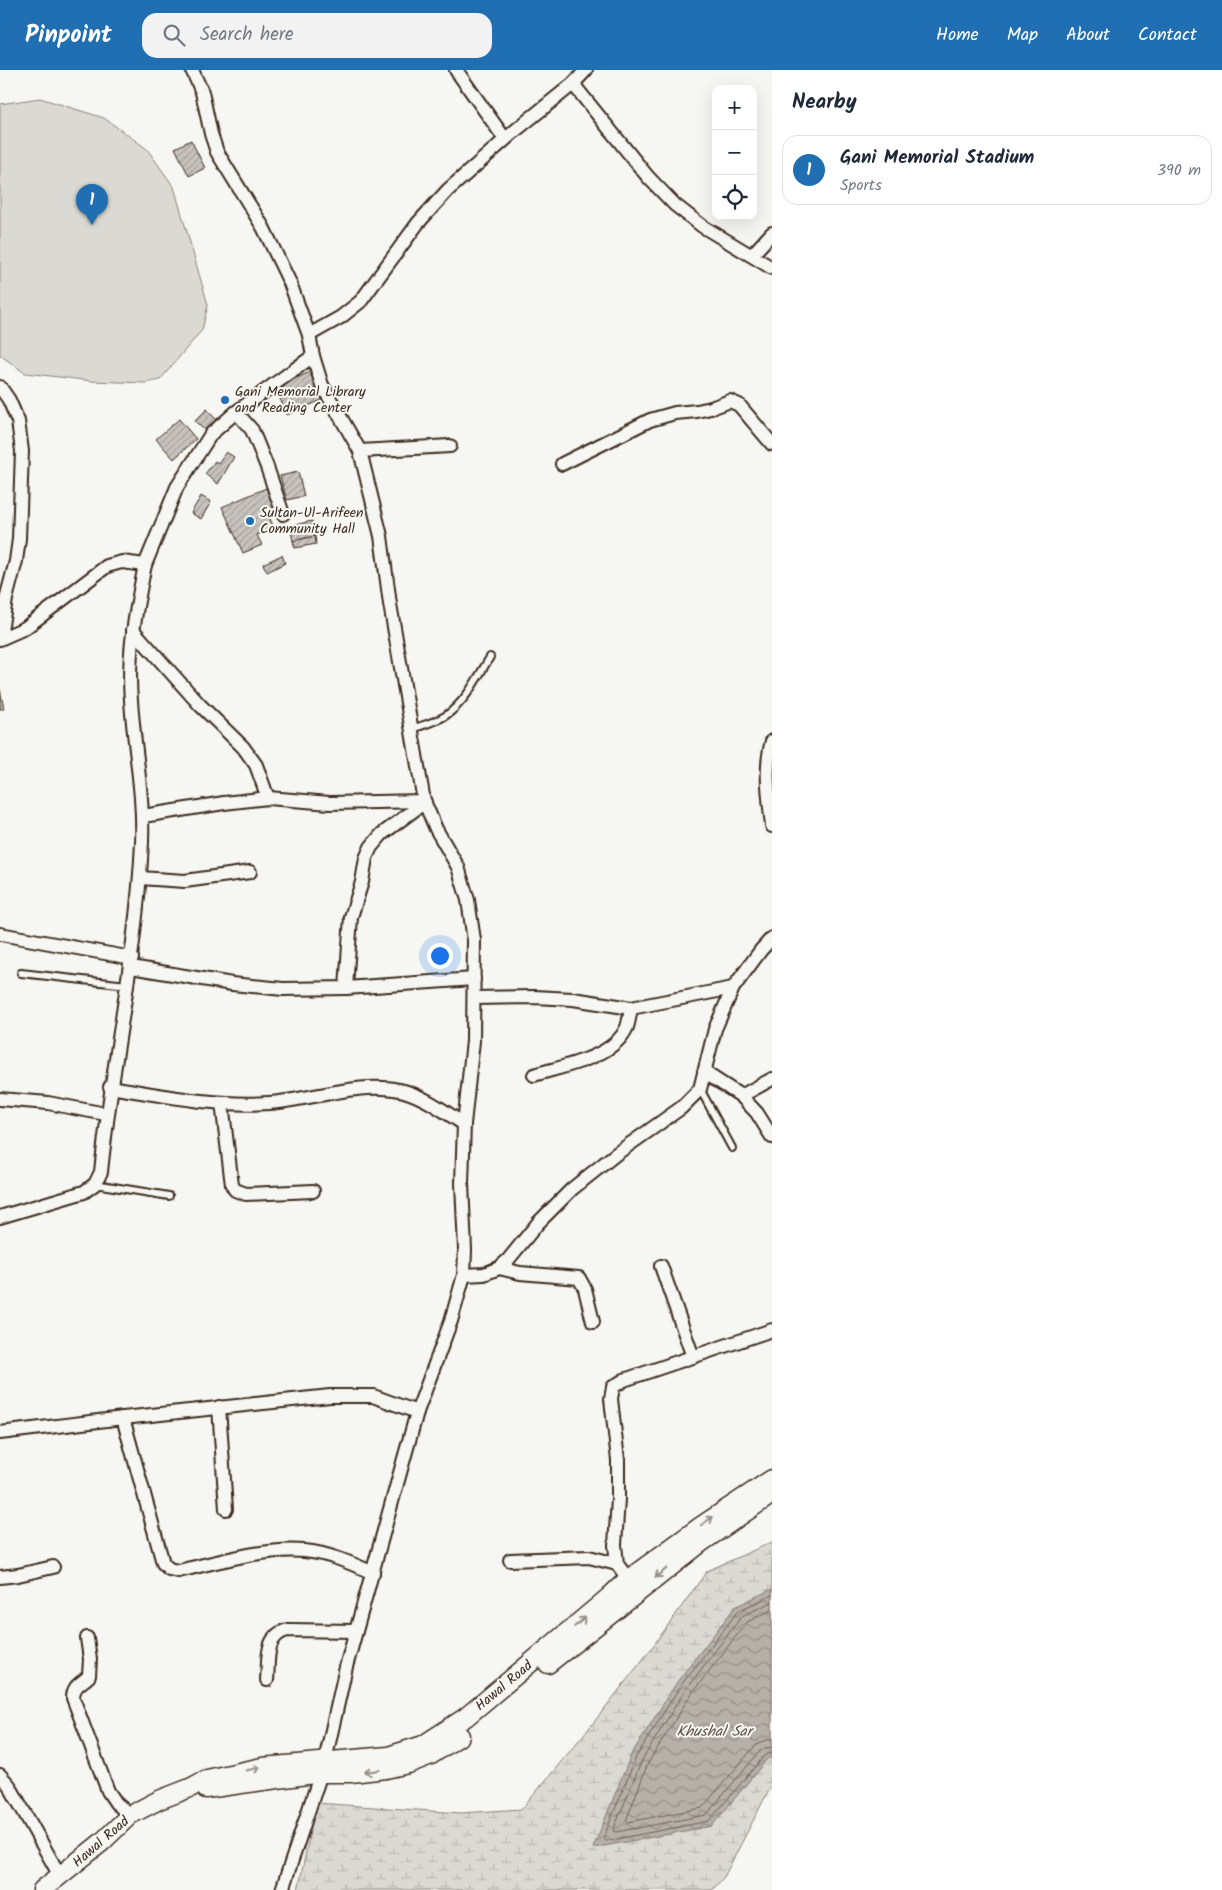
<!DOCTYPE html>
<meta charset="utf-8">
<style>
:root{--surface:#fff;--page:#f2f2f3;--text:#1f2937;--muted:#747a83;--line:#e0e1e3;--accent:#1f6fb2}
body{margin:0;font-family:Kalam,sans-serif;background:var(--page);color:var(--text)}
.controls{position:absolute;right:15px;top:15px;display:grid;overflow:hidden;border-radius:10px;box-shadow:0 5px 20px #0002}
.controls button{width:45px;height:45px;display:grid;place-items:center;padding:0;border:0;border-bottom:1px solid var(--line);background:var(--surface);color:var(--text);font:25px sans-serif}
.you{position:absolute;left:439px;top:885px;width:18px;height:18px;margin:-12px;border:4px solid #fff;border-radius:50%;background:#1a73e8;box-shadow:0 0 0 8px #1a73e833}
.badge{display:grid;place-items:center;width:32px;height:32px;border-radius:50%;background:var(--accent);color:#fff;font-size:16px;font-weight:700}
.pin{position:absolute;translate:-50% -41px;filter:drop-shadow(0 1px 2px #0008)}
.pin::after{content:'';position:absolute;top:26px;width:18px;height:15px;background:inherit;clip-path:polygon(0 0,100% 0,50% 100%)}
.list{margin:0;padding:0;list-style:none}
h2{display:flex;justify-content:space-between;align-items:center;height:65px;margin:0;padding:0 20px;font-size:21px}
h2 small{font-size:16px;font-weight:400;color:var(--muted)}
.list li{display:grid;grid-template-columns:32px 1fr auto;gap:15px;align-items:center;box-sizing:border-box;height:70px;margin:0 10px 10px;padding:0 10px;border:1px solid var(--line);border-radius:15px}
.list b{display:block;font-size:19px;white-space:nowrap}
.list p{margin:0;font-size:16px;white-space:nowrap;color:var(--muted)}
.list em{font-size:16px;font-style:normal;color:var(--muted)}
.icon{flex:none;width:28px;height:28px;fill:none;stroke:currentColor;stroke-width:2;stroke-linecap:round;stroke-linejoin:round}
.map{position:relative;flex:none;width:772px;height:1820px;overflow:hidden}
header{display:flex;align-items:center;gap:30px;box-sizing:border-box;height:70px;padding:0 25px;background:var(--accent);color:#fff}
header strong{font-size:24px}
nav{display:flex;gap:28px;margin-inline-start:auto;font-size:18px}
.search{width:350px;height:45px;background:var(--page);display:flex;align-items:center;gap:12px;box-sizing:border-box;padding:0 18px;border-radius:15px;color:var(--muted);font-size:19px}
main{display:flex}
aside{flex:1;background:var(--surface)}
.map>svg:first-child{display:block}
.wetland{fill:url(#wetland-marsh);stroke:#8a8278}
.pitch{fill:#dad9d3;stroke:#8a8278}
.water{fill:url(#water-waves);stroke:#857a71}
.lines{fill:none;stroke-linecap:round;stroke-linejoin:round}
.shore{stroke:#6c6056;stroke-width:1}
.building{fill:url(#building-hatch);stroke:#3b2a1e}
.service-casing{stroke:#3b2a1e;stroke-width:10}
.minor-casing{stroke:#3b2a1e;stroke-width:16}
.secondary-casing{stroke:#3b2a1e;stroke-width:21}
.service{stroke:#f6f6f2;stroke-width:6}
.minor{stroke:#f6f6f2;stroke-width:12}
.secondary{stroke:#f6f6f2;stroke-width:18}
.oneway{stroke:#989088}
.poi-dot{fill:#1f6fb2;stroke:#f6f6f2;stroke-width:2}
.labels{text-anchor:middle;dominant-baseline:central;stroke-width:4;stroke-linejoin:round;paint-order:stroke}
.poi-label{font-size:14px;fill:#3b2a1e;stroke:#f6f6f2;text-anchor:start}
.street-label{font-size:14px;fill:#3b2a1e;stroke:#f6f6f2}
.water-label{font-size:15px;font-style:italic;fill:#605248;stroke:#f6f6f2}
</style>
<header>
<strong>Pinpoint</strong>
<div class="search"><svg class="icon" aria-label="search" viewBox="0 0 24 24"><circle cx="10" cy="10" r="6"/><path d="M15 15l6 6"/></svg>Search here</div>
<nav><a>Home</a><a>Map</a><a>About</a><a>Contact</a></nav>
</header>
<main>
<div class="map">
<svg width="772" height="1820" viewBox="0 0 772 1820">
<defs>
<pattern id="wetland-marsh" width="20" height="14" patternUnits="userSpaceOnUse" patternTransform="scale(1.25)"><rect width="20" height="14" fill="#dad9d3"/><path d="M1 5h8M5 5V1M11 12h8M15 12V8" fill="none" stroke="#bcbab5"/></pattern>
<pattern id="water-waves" width="16" height="10" patternUnits="userSpaceOnUse" patternTransform="scale(1.25)"><rect width="16" height="10" fill="#b6b0a9"/><path d="M0 5q4-4 8 0t8 0" fill="none" stroke="#958f89"/></pattern>
<pattern id="building-hatch" width="6" height="6" patternUnits="userSpaceOnUse" patternTransform="scale(1.25)"><rect width="6" height="6" fill="#c8c3be"/><path d="M-1 1l2-2M0 6l6-6M5 7l2-2" fill="none" stroke="#a49f9a"/></pattern>
</defs>
<rect width="100%" height="100%" fill="#f6f6f2"/>
<filter id="ink" filterUnits="userSpaceOnUse"><feTurbulence type="fractalNoise" baseFrequency=".02" numOctaves="2"/><feDisplacementMap in="SourceGraphic" scale="10" xChannelSelector="R" yChannelSelector="G"/><feConvolveMatrix kernelMatrix="1 2 1 2 8 2 1 2 1" color-interpolation-filters="sRGB"/></filter>
<g filter="url(#ink)">
<polygon class="wetland" points="772,1472 772,1714 724,1807 712,1820 298,1820 316,1733 461,1743 522,1739 594,1652 651,1579 707,1501"/>
<polygon class="pitch" points="40,28 104,48 147,79 174,117 208,235 202,260 160,310 145,313 92,311 25,303 0,285 0,34"/>
<polygon class="water" points="772,1519 772,1688 768,1688 712,1756 593,1778 631,1685 677,1612 735,1537"/>
<g class="lines">
<g class="shore">
<polyline points="772,1525 738,1541 681,1615 636,1687 603,1769 606,1771 709,1751 765,1685 772,1683"/>
<polyline points="772,1532 742,1546 686,1619 642,1690 613,1761 616,1762 706,1745 760,1681 765,1678 772,1677"/>
<polyline points="772,1540 747,1552 692,1623 648,1693 626,1751 628,1752 702,1738 755,1676 763,1671 772,1669"/>
</g>
</g>
<g class="building">
<polygon points="191,70 205,98 189,106 175,78"/>
<polygon points="310,302 322,330 287,345 275,317"/>
<polygon points="207,339 218,352 207,363 195,351"/>
<polygon points="179,349 196,369 174,389 156,369"/>
<polygon points="226,382 234,387 218,414 205,404 215,391 218,393"/>
<polygon points="298,402 304,426 287,430 280,406"/>
<polygon points="266,418 276,440 268,444 274,458 257,465 262,475 243,483 222,437"/>
<polygon points="201,426 211,432 201,449 191,443"/>
<polygon points="312,451 315,466 293,471 290,456"/>
<polygon points="315,466 316,474 295,478 293,471"/>
<polygon points="282,485 285,493 267,502 263,494"/>
<polygon points="0,619 4,639 0,639"/>
</g>
<g class="lines">
<defs>
<g id="service">
<path d="M412 659C423 655 435 652 445 646 465 633 478 607 490 587"/>
<polyline points="21,903 127,915"/>
<polyline points="700,1019 732,1078"/>
<polyline points="95,1114 169,1126"/>
</g>
<g id="minor">
<polyline points="192,0 202,22 211,64 217,82 263,157 290,213 309,265 313,286 322,315 360,381 381,466 390,534 424,731 436,759 458,797 468,830 474,870 473,971 464,1054 462,1113 465,1180 464,1205 451,1251 417,1342 346,1597 325,1691 282,1820"/>
<polyline points="456,0 505,69"/>
<polyline points="573,14 648,107 675,135 702,156 772,198"/>
<polyline points="752,185 772,163"/>
<polyline points="309,265 341,247 361,231 418,153 448,120 516,60 573,14 586,0"/>
<polyline points="0,317 9,330 18,351 22,381 19,469 16,491 6,529 0,568"/>
<polyline points="236,342 252,360 267,397 283,444"/>
<polyline points="360,381 450,376"/>
<polyline points="562,394 650,350 675,343 697,341 711,338 730,331 739,335 772,374"/>
<polyline points="133,560 200,635 243,677 256,695 268,728"/>
<polyline points="0,569 25,558 107,496 122,492 145,495 177,417 211,364 236,342 313,286"/>
<path d="M772 671C764 698 769 728 772 756"/>
<polyline points="143,746 224,733 268,728 330,733 424,731"/>
<polyline points="140,808 185,811 250,802"/>
<polyline points="0,864 132,888"/>
<polyline points="131,897 232,914 283,919 346,918 474,909"/>
<polyline points="346,918 351,847 362,812 366,788 371,777 382,764 425,732"/>
<polyline points="474,928 534,927 573,929 631,938 733,918"/>
<polyline points="704,1002 741,1026 757,1043 772,1067"/>
<path d="M534 1005C563 996 614 988 627 957 629 951 630 944 631 938"/>
<path d="M110 1017C162 1025 216 1037 269 1033 313 1030 360 1010 404 1021 425 1027 445 1042 464 1054"/>
<polyline points="741,1026 772,1009"/>
<polyline points="0,1029 48,1033 106,1044"/>
<polyline points="222,1033 232,1115 235,1120 246,1124 313,1121"/>
<path d="M0 1147 84 1122 95 1114 101 1102C112 992 137 883 142 772 144 724 134 678 131 630 127 584 136 539 145 495"/>
<polyline points="661,1196 693,1287"/>
<polyline points="499,1198 520,1203 579,1208 585,1219 593,1252"/>
<polyline points="464,1205 484,1204 499,1198 508,1190 538,1153 572,1119 616,1084 681,1038 700,1019 715,959 733,918 761,880 772,868"/>
<polyline points="219,1337 226,1439"/>
<path d="M123 1348 163 1493 169 1499 178 1501C215 1493 266 1477 304 1481 328 1483 351 1493 373 1503"/>
<polyline points="0,1363 123,1348 330,1326 373,1326 417,1342"/>
<polyline points="510,1490 589,1487 617,1494"/>
<polyline points="0,1507 18,1505 53,1497"/>
<polyline points="632,1514 617,1494 615,1475 618,1429 618,1390 611,1329 613,1317 624,1310 772,1260"/>
<path d="M87 1568 90 1589 89 1606C81 1614 73 1615 73 1628L108 1721 116 1733 130 1745"/>
<path d="M267 1610C269 1591 264 1565 288 1560L356 1561"/>
<polyline points="0,1705 9,1715 60,1806"/>
</g>
<g id="secondary">
<polyline points="548,1594 702,1472 772,1424"/>
<polyline points="206,1719 321,1703 351,1703 386,1699 408,1694 431,1685 460,1666"/>
<polyline points="42,1820 102,1772 130,1745 159,1730 190,1718 207,1709 262,1697 388,1686 423,1675 466,1647 609,1527 627,1510 701,1456 772,1409"/>
</g>
</defs>
<use href="#service" class="service-casing"/>
<use href="#minor" class="minor-casing"/>
<use href="#secondary" class="secondary-casing"/>
<use href="#service" class="service"/>
<use href="#minor" class="minor"/>
<use href="#secondary" class="secondary"/>
</g>
<defs><path id="oneway-shaft" d="M-6 0H5M1.5-3L5.5 0L1.5 3" fill="none" stroke-width="1.6" stroke-linecap="round" stroke-linejoin="round" transform="scale(1.25)"/></defs>
<g class="oneway">
<use href="#oneway-shaft" transform="translate(707 1451) rotate(-35)"/>
<use href="#oneway-shaft" transform="translate(661 1503) rotate(142)"/>
<use href="#oneway-shaft" transform="translate(580 1552) rotate(-40)"/>
<use href="#oneway-shaft" transform="translate(253 1699) rotate(-12)"/>
<use href="#oneway-shaft" transform="translate(372 1701) rotate(173)"/>
</g>
</g>
<g class="poi-dot">
<circle cx="225" cy="330" r="5"/>
<circle cx="250" cy="451" r="5"/>
</g>
<g class="labels">
<g class="poi-label">
<text x="235" y="322">Gani Memorial Library<tspan x="235" dy="16">and Reading Center</tspan></text>
<text x="260" y="443">Sultan-Ul-Arifeen<tspan x="260" dy="16">Community Hall</tspan></text>
</g>
<g class="street-label">
<text transform="translate(504 1616) rotate(-40)">Hawal Road</text>
<text transform="translate(101 1772) rotate(-41)">Hawal Road</text>
</g>
<g class="water-label">
<text x="714" y="1662">Khushal Sar</text>
</g>
</g>
</svg>
<div class="controls">
<button>+</button>
<button>−</button>
<button><svg class="icon" aria-label="locate" viewBox="0 0 24 24"><circle cx="12" cy="12" r="6"/><path d="M12 2v4M12 18v4M2 12h4M18 12h4"/></svg></button>
</div>
<div class="you"></div>
<div class="pin badge" style="left:92px;top:155px">1</div>
</div>
<aside>
<h2>Nearby<small></small></h2>
<ul class="list">
<li><span class="badge">1</span><div><b>Gani Memorial Stadium</b><p>Sports</p></div><em>390 m</em></li>
</ul>
</aside>
</main>
